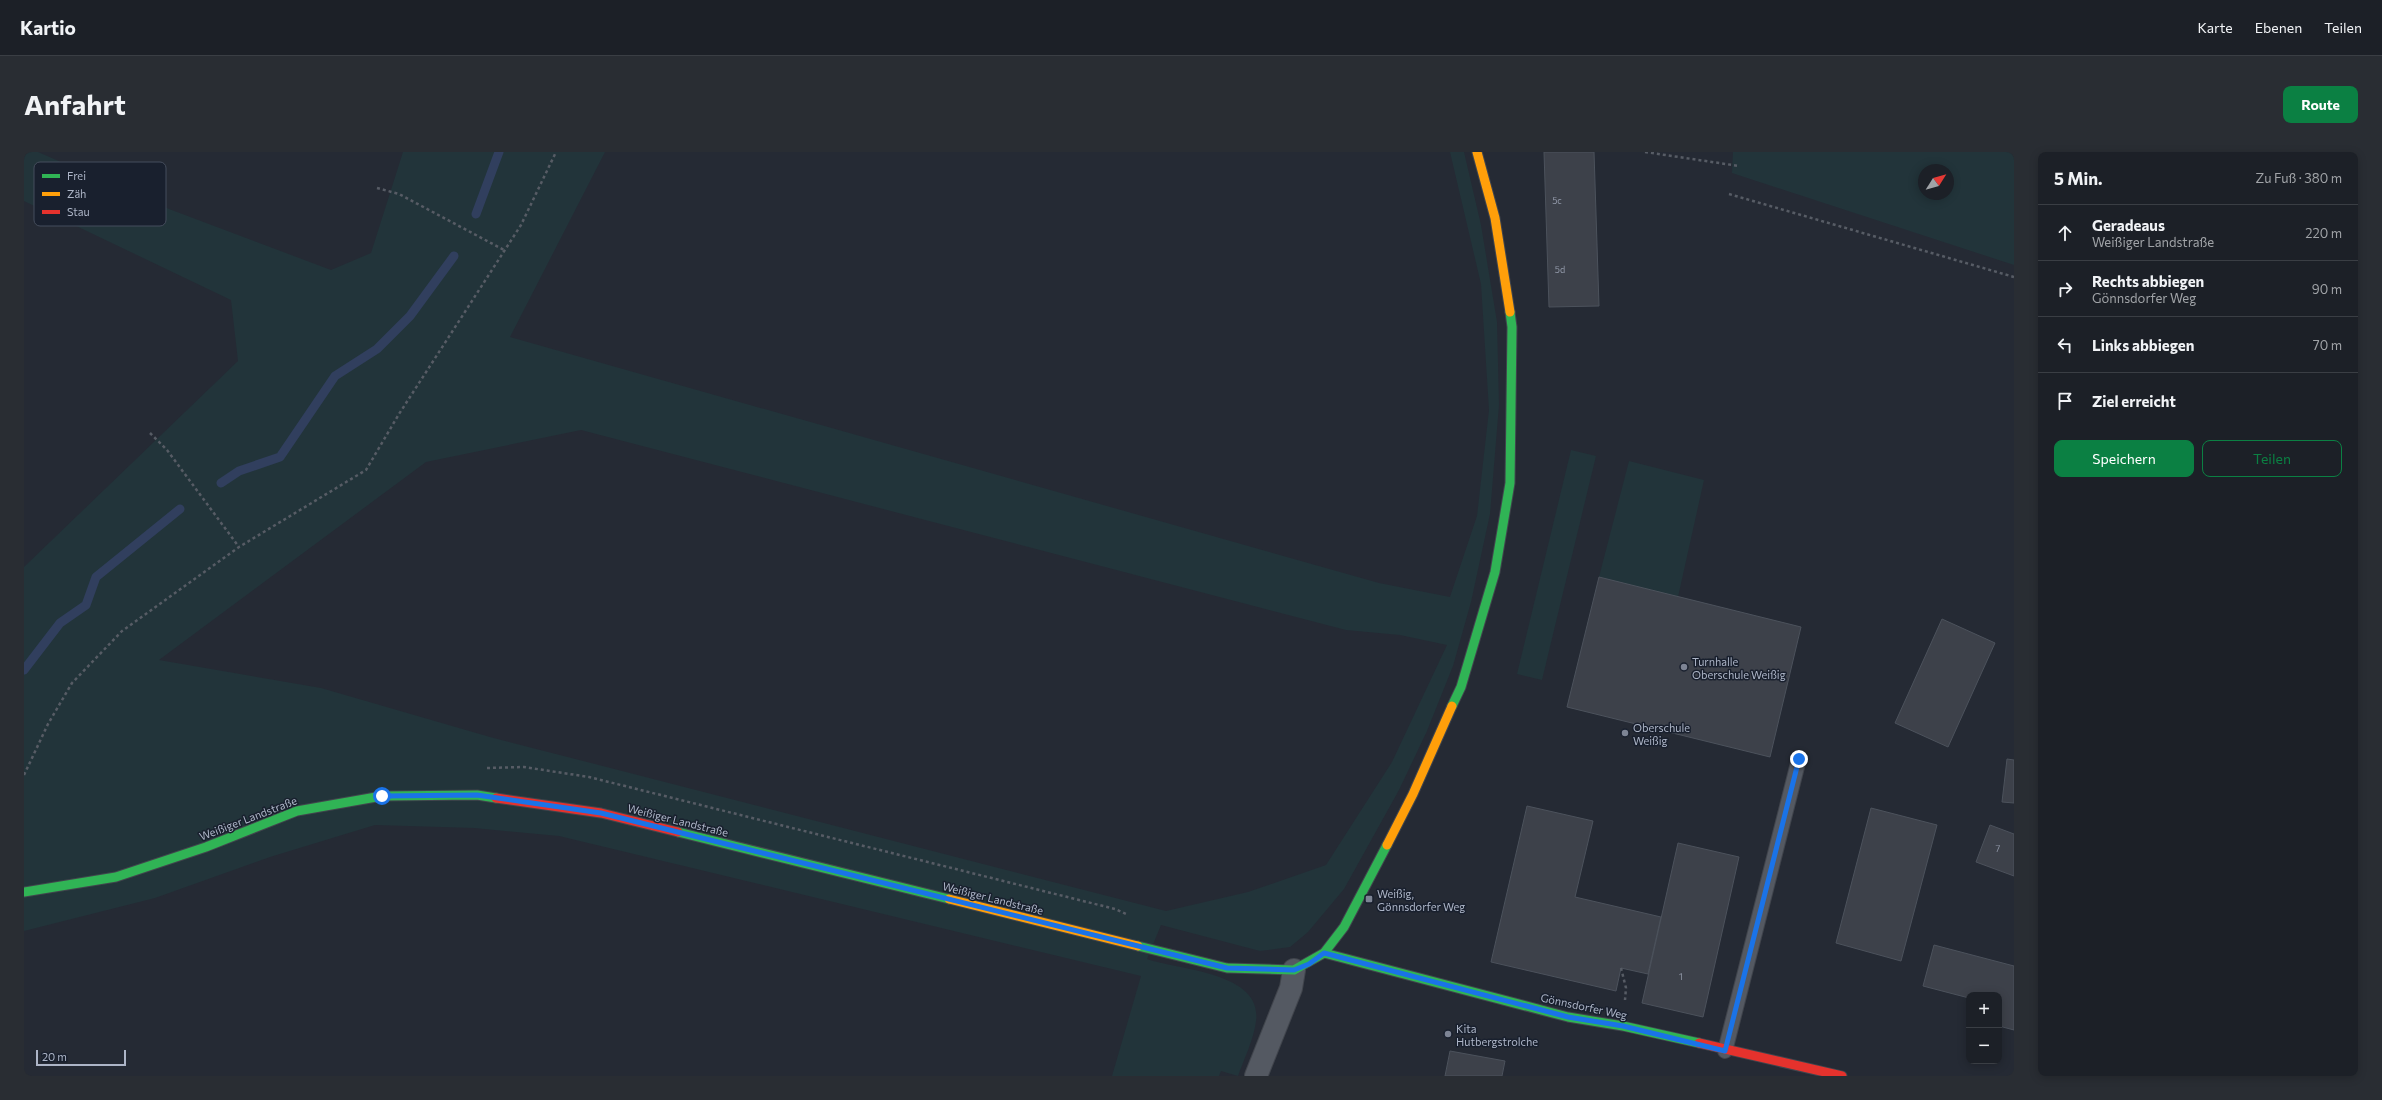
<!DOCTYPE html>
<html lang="de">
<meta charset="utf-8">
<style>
:root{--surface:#1c2027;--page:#292d33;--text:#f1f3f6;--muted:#a0a3a7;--line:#3a3e44;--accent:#0b8043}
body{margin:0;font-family:Commissioner,sans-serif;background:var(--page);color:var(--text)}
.controls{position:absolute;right:12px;bottom:12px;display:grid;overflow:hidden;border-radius:8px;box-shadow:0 2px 10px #0003}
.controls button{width:36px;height:36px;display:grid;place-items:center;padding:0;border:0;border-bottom:1px solid var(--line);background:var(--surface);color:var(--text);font:20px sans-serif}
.compass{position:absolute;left:1894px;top:12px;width:36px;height:36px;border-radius:50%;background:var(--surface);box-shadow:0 2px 10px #0003;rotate:53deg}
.scale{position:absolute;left:12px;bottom:10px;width:90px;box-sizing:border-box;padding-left:4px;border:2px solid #adb5c7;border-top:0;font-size:11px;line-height:14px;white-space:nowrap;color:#adb5c7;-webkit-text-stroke:3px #19202e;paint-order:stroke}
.stop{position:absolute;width:12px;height:12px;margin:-9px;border:3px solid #1a73e8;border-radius:50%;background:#fff}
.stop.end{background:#1a73e8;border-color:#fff;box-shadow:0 1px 4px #0008}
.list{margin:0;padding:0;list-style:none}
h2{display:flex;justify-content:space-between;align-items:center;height:52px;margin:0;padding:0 16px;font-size:17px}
h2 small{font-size:13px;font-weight:400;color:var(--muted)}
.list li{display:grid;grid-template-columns:26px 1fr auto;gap:12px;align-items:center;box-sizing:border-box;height:56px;padding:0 16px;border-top:1px solid var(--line)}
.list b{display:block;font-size:15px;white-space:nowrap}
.list p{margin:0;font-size:13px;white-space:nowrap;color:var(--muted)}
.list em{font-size:13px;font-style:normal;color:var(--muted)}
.actions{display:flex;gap:8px;padding:12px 16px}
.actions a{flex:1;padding:9px 0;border:1px solid var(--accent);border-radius:8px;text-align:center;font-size:14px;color:var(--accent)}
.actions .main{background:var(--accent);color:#fff}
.icon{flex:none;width:22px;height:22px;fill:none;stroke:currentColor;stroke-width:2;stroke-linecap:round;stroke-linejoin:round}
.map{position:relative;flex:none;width:1990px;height:924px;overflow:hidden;border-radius:8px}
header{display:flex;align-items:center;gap:24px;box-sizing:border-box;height:56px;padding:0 20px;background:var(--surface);border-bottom:1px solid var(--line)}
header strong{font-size:19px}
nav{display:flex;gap:22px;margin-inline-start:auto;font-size:14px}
.intro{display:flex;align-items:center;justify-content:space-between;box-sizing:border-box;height:96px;padding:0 24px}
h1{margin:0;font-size:28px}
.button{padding:10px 18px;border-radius:8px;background:var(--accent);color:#fff;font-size:14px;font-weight:700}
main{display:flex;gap:24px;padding:0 24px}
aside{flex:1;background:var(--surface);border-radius:8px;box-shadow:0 2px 10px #0003}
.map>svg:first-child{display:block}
.green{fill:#22343a;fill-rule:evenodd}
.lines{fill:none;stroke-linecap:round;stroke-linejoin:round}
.stream{stroke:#313f5e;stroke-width:9}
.building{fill:#3d414a;stroke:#4c525c}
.lane-casing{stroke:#41454d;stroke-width:16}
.street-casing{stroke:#41454d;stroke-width:24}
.fast-casing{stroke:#41454d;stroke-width:11}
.slow-casing{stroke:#41454d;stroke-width:11}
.jam-casing{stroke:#41454d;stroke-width:11}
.path{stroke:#575c65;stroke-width:2.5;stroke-dasharray:3 3;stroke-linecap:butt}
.lane{stroke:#545962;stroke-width:14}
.street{stroke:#545962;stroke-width:22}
.fast{stroke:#30b455;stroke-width:9}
.slow{stroke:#ff9f0a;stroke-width:9}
.jam{stroke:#e5322d;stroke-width:9}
.route{stroke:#1a73e8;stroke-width:5}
.poi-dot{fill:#7d8494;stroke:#19202e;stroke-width:1.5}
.labels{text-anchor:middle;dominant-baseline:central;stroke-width:3;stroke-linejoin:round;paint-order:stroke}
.number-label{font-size:9px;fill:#9198a8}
.poi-label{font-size:11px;fill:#adb5c7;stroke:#19202e;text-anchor:start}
.street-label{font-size:11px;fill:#adb5c7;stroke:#19202e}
.key{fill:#19202e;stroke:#454d5c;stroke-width:1}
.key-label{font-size:11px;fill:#adb5c7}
</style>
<header>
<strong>Kartio</strong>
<nav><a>Karte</a><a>Ebenen</a><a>Teilen</a></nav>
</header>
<div class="intro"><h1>Anfahrt</h1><a class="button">Route</a></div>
<main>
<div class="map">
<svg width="1990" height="924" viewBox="0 0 1990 924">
<rect width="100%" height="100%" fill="#252a34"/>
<g class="green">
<path d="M0 0H14L145 57 307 118 347 101 379 0H581L486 185 1355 431 1426 445 1453 364 1465 258 1457 132 1426 0H1440L1457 73 1473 170 1475 253 1466 362 1447 450 1429 514 1403 579 1375 638 1320 737 1284 780 1266 795 1236 799 1137 773 1123 807C1154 818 1239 820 1232 869 1230 887 1220 907 1214 924L1197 919 1195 924H1088L1117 824 535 684 450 676 351 673 246 705 131 746 0 779V415L214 209 207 148 0 49ZM557 278 1322 478 1376 483 1423 493 1368 610 1302 713 1224 740 1142 759 466 585 297 536 135 508 402 310Z"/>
<path d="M1709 0H1990V113L1708 21ZM1900 18H1924V42H1900Z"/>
<polygon points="1547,298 1572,304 1518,528 1493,522"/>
<polygon points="1605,309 1680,328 1654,445 1575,425"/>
</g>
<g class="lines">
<g class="stream">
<polyline points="452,62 475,0"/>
<polyline points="197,331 215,319 256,305 311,224 353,197 386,164 430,104"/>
<polyline points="0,518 36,471 62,453 72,425 156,357"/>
</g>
</g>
<g class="building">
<polygon points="1520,0 1570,0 1575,154 1525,155"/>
<polygon points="1575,425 1777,475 1746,605 1543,555"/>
<polygon points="1918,467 1971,491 1924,595 1871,571"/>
<polygon points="1983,607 1990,608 1990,651 1978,650"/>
<polygon points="1503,654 1569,669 1551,745 1637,765 1624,822 1597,816 1592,839 1467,810"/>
<polygon points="1847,656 1913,673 1877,809 1812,791"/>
<polygon points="1966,673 1990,682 1990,724 1952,710"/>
<polygon points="1654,691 1715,705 1679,865 1618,851"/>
<polygon points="1910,793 1990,814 1990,878 1975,874 1975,843 1945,843 1945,846 1899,834"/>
<polygon points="1426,899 1481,909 1478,924 1421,924"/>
</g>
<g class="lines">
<defs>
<polyline id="lane" points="1701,899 1775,607"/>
<polyline id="street" points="1232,924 1267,836 1270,818"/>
<g id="fast">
<polyline points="1428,554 1437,535 1471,420 1486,331 1488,175 1486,160"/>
<polyline points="654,680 925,747"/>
<polyline points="0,740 92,725 182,695 273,659 358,644 453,643 472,646"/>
<polyline points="1114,794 1203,816 1270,818 1300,801 1320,775 1363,693"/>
<polyline points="1300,801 1544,865 1599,874 1675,891"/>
</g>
<g id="slow">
<polyline points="1453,0 1471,66 1486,160"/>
<polyline points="1363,693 1389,642 1428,554"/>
<polyline points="925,747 1114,794"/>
</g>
<g id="jam">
<polyline points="472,646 577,661 654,680"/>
<polyline points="1675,891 1818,924"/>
</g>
</defs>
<use href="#lane" class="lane-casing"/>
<use href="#street" class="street-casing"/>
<use href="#fast" class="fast-casing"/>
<use href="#slow" class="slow-casing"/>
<use href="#jam" class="jam-casing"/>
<g class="path">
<polyline points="1621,0 1715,14"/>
<polyline points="353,36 375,42 480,98"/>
<polyline points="1705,42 1990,125"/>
<polyline points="126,281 143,298 215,395"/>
<polyline points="463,616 500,615 565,625 1091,757 1102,762"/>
<polyline points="0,623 24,572 48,531 98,479 215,395 342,318 375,262 497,73 532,0"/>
<polyline points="1597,816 1602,836 1601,848"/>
</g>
<use href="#lane" class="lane"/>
<use href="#street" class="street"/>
<use href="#fast" class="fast"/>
<use href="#slow" class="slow"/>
<use href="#jam" class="jam"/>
</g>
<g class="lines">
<polyline class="route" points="358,644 453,643 577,661 1203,816 1270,818 1285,812 1300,801 1544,865 1599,874 1701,899 1775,607"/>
</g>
<g class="poi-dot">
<circle cx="1660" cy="515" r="4"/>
<circle cx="1601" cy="581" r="4"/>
<rect x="1341" y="743" width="8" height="8" rx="2"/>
<circle cx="1424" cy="882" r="4"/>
</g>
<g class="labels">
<g class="number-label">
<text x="1533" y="48">5c</text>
<text x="1536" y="117">5d</text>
<text x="1974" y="696">7</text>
<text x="1657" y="824">1</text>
</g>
<g class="poi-label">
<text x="1668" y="509">Turnhalle<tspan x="1668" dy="13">Oberschule Weißig</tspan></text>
<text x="1609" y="575">Oberschule<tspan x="1609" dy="13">Weißig</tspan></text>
<text x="1353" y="741">Weißig,<tspan x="1353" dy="13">Gönnsdorfer Weg</tspan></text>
<text x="1432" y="876">Kita<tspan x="1432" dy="13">Hutbergstrolche</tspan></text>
</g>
<g class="street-label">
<text transform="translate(224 666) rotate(-21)">Weißiger Landstraße</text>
<text transform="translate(654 668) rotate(14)">Weißiger Landstraße</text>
<text transform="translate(969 746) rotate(14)">Weißiger Landstraße</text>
<text transform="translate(1560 854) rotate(12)">Gönnsdorfer Weg</text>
</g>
</g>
<rect x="10" y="10" width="132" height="64" rx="6" class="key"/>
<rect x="18" y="22" width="18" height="4" fill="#30b455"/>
<rect x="18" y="40" width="18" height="4" fill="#ff9f0a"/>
<rect x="18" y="58" width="18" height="4" fill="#e5322d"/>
<g class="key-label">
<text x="43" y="28">Frei</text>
<text x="43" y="46">Zäh</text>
<text x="43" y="64">Stau</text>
</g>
</svg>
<div class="controls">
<button>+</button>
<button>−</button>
</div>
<svg class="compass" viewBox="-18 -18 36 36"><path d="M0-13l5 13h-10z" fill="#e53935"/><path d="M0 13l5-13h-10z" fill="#a0a3a7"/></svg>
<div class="scale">20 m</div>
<div class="stop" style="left:358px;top:644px"></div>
<div class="stop end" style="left:1775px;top:607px"></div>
</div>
<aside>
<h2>5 Min.<small>Zu Fuß · 380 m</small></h2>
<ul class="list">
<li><svg class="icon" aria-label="ahead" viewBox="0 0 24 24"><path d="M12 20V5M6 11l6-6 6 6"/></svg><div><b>Geradeaus</b><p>Weißiger Landstraße</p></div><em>220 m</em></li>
<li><svg class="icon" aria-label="right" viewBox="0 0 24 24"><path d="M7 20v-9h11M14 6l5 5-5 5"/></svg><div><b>Rechts abbiegen</b><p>Gönnsdorfer Weg</p></div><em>90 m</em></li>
<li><svg class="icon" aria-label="left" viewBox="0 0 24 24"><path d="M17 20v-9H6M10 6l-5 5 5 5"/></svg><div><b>Links abbiegen</b></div><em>70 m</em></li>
<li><svg class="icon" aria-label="arrive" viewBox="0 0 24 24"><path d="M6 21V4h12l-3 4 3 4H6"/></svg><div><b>Ziel erreicht</b></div></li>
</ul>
<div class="actions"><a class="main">Speichern</a><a>Teilen</a></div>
</aside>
</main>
